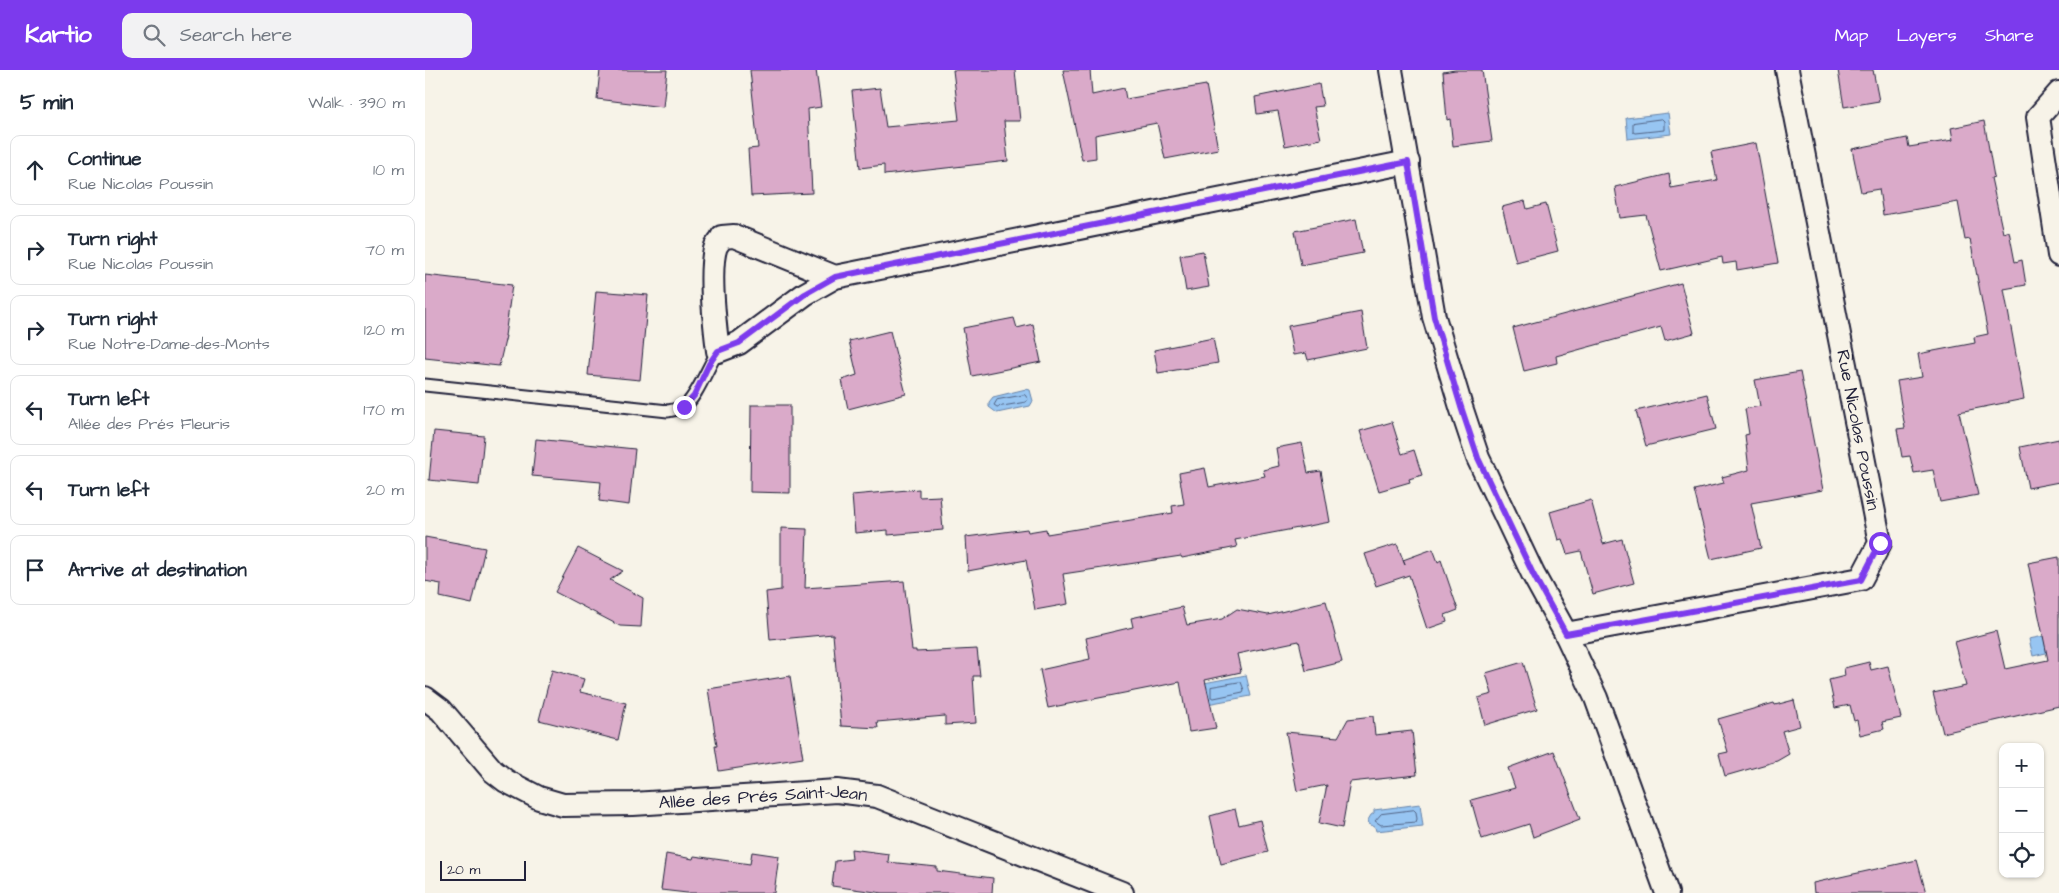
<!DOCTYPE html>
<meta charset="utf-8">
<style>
:root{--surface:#fff;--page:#f2f2f3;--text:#1f2937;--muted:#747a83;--line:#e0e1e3;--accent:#7c3aed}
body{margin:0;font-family:"Architects Daughter",sans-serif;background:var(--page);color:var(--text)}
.controls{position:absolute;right:15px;bottom:15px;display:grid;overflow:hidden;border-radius:10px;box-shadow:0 1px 4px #0004}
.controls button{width:45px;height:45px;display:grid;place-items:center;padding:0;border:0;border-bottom:1px solid var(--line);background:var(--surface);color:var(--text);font:25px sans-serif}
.scale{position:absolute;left:15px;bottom:12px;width:86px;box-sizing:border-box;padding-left:5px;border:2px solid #22223b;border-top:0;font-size:14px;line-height:18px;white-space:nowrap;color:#22223b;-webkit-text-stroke:4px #f7f3e8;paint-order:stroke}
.stop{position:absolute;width:15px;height:15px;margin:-11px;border:4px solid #7c3aed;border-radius:50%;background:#fff}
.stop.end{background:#7c3aed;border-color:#fff;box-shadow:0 1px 5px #0008}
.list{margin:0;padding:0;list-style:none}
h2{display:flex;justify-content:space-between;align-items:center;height:65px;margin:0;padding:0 20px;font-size:21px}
h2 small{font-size:16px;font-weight:400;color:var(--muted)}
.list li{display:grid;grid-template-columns:32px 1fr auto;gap:15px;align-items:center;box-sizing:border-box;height:70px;margin:0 10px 10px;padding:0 10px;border:1px solid var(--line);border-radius:10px}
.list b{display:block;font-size:19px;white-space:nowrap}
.list p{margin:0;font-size:16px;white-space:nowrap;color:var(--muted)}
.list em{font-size:16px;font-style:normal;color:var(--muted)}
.icon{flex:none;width:28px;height:28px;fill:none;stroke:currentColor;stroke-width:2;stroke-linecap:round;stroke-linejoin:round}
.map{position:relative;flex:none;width:1634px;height:823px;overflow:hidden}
header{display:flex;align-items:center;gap:30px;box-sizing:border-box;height:70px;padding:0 25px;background:var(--accent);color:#fff}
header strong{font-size:24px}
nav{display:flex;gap:28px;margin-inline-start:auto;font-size:18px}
.search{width:350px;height:45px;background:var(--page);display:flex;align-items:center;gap:12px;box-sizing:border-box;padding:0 18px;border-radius:10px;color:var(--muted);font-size:19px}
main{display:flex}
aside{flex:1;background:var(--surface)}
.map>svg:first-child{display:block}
.water{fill:#97c5f2;stroke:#6884a9}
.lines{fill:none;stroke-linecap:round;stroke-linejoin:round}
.shore{stroke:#516384;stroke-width:1}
.building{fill:#daaac9;stroke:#22223b}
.service-casing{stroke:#22223b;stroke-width:15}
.minor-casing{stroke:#22223b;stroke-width:26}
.service{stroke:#f7f3e8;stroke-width:11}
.minor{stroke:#f7f3e8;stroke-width:22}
.route{stroke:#7c3aed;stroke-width:6}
.labels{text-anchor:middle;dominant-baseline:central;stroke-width:4.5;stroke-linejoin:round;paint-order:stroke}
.street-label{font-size:18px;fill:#22223b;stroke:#f7f3e8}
</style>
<header>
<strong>Kartio</strong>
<div class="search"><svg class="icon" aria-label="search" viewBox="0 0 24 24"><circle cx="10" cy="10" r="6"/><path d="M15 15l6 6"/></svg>Search here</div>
<nav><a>Map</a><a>Layers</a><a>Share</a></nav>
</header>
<main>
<aside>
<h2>5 min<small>Walk · 390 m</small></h2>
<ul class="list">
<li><svg class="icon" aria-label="ahead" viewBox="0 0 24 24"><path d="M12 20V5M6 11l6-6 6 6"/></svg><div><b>Continue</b><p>Rue Nicolas Poussin</p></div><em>10 m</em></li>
<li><svg class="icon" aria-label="right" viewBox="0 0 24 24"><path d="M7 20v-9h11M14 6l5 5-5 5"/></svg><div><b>Turn right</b><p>Rue Nicolas Poussin</p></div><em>70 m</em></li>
<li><svg class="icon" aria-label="right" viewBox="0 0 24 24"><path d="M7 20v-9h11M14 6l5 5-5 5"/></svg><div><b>Turn right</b><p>Rue Notre-Dame-des-Monts</p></div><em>120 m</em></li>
<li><svg class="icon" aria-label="left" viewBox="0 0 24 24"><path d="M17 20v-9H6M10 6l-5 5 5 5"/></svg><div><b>Turn left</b><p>Allée des Prés Fleuris</p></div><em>170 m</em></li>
<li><svg class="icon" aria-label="left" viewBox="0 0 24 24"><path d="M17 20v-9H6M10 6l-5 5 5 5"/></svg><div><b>Turn left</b></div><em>20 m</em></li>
<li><svg class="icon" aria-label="arrive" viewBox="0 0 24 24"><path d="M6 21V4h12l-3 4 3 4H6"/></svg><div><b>Arrive at destination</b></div></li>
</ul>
</aside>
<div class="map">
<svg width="1634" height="823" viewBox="0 0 1634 823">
<rect width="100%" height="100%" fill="#f7f3e8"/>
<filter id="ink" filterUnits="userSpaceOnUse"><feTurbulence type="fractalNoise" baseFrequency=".02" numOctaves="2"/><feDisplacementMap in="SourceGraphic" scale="10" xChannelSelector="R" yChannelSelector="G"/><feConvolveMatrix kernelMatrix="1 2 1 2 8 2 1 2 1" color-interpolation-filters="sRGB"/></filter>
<g filter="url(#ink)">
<g class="water">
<polygon points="1243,43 1246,64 1203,69 1201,48"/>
<polygon points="601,319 605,320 608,331 605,336 572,343 564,337 564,332 568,327"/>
<polygon points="1634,563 1634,580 1608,586 1604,569"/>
<polygon points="821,605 826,626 782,634 779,613"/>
<polygon points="995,734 998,756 951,761 950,757 944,754 943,750 946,745 949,743 949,740"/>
</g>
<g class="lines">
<g class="shore">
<polygon points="1237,49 1239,51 1239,60 1210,63 1208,62 1208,53"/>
<polygon points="600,325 603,329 601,332 572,337 569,335 572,330"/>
<polygon points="816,612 819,620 818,622 789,628 786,627 786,617"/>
<polygon points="989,740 991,742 992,749 991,752 956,755 950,751 956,744"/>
</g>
</g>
<g class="building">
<polygon points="175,0 242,0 238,37 172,29"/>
<polygon points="325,0 391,0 396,37 383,39 387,123 326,126 323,79 333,78"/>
<polygon points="528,0 590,0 595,51 579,51 583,91 459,105 459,95 435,98 427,21 455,18 461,57 534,50"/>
<polygon points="638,0 665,0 667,25 699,18 701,29 781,15 793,79 740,89 732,53 670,65 671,88 657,90"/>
<polygon points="1030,0 1057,0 1067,71 1028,76 1025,49 1022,50 1018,2"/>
<polygon points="1413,0 1448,0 1454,31 1419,37"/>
<polygon points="894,14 898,36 889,37 896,69 860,76 853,41 832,44 830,27"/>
<polygon points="1559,51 1569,107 1566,108 1578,163 1584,161 1590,192 1597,190 1601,215 1579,219 1599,329 1534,342 1553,425 1515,432 1508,400 1489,403 1485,386 1477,387 1472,359 1480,358 1472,311 1497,307 1493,284 1550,273 1549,267 1563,264 1545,169 1540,170 1533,132 1458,145 1454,119 1436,122 1427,79 1482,68 1484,77 1528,70 1526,58"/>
<polygon points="1331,73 1353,193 1312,200 1311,192 1298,194 1297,187 1236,201 1221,145 1195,148 1190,117 1244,104 1246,118 1292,110 1286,82"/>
<polygon points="1100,131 1102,139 1121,134 1133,181 1091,192 1077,137"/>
<polygon points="931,149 938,183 876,195 870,161"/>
<polygon points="778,181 784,217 761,221 755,185"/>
<polygon points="0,205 87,215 80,266 81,266 74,296 0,288"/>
<polygon points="1256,213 1269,263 1240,271 1236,257 1131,286 1132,293 1099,301 1088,258"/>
<polygon points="171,221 223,225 215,310 163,305"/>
<polygon points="936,242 942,278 883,290 881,283 868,285 863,256"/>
<polygon points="589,248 592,258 608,254 616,292 547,306 538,258"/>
<polygon points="465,261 481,324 423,339 417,310 432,305 424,271"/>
<polygon points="788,268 793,293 733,303 729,280"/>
<polygon points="1375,302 1398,420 1326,433 1336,478 1286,489 1269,420 1299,413 1297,407 1324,400 1320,365 1324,364 1320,339 1335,336 1330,310"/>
<polygon points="1282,324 1291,359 1221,376 1211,341"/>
<polygon points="326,335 365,335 365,423 325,422"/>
<polygon points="967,352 977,384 989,380 997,405 984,409 985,412 954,421 935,361"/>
<polygon points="9,361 59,366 54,415 4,410"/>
<polygon points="111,369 210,379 204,435 174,431 176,412 107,406"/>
<polygon points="1634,369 1634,412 1603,418 1595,377"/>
<polygon points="877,373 883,403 896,401 905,452 810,470 812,477 757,488 756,486 638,504 643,534 610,540 601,490 543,501 541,467 602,459 603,462 621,459 622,464 748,443 747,436 759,434 754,403 780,398 784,417 840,406 838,400 854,396 851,378"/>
<polygon points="494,419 494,427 515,426 518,460 463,465 463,460 430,463 427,425"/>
<polygon points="1166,430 1178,474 1197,469 1209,513 1168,524 1156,481 1142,484 1137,469 1133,470 1125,442"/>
<polygon points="356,458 382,459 380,518 479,511 487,580 491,580 491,582 552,579 555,606 548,606 551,653 520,655 520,646 452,652 453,658 416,656 408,564 345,570 341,522 356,520"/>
<polygon points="0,467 60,478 47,534 15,527 16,514 0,511"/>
<polygon points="972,474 980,495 978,490 1008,479 1013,492 1016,490 1033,540 1020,545 1022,552 1002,559 984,505 951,516 940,484"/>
<polygon points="153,478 198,501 185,510 218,528 216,557 195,556 130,522"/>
<polygon points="1634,487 1634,636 1518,663 1508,623 1541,616 1529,572 1571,561 1580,599 1623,590 1603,493"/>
<polygon points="901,531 917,592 881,601 874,571 812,584 816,602 780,610 791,658 764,662 755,612 623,638 615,600 665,589 661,568 708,557 706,548 757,537 762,555 797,549 812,539 843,545"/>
<polygon points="1098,592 1112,639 1060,655 1053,628 1067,624 1061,603"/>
<polygon points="1444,592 1446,600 1463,596 1476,648 1457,652 1459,659 1435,665 1432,650 1429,651 1425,635 1410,638 1404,610 1420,606 1419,598"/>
<polygon points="127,600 159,609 155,622 201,633 193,670 114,650"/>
<polygon points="365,606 378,688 294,701 290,676 292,676 283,619"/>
<polygon points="1369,630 1375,656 1357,661 1364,684 1352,691 1300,706 1294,684 1303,682 1293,649 1349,633 1350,635"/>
<polygon points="948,646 950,665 987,661 992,705 925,712 917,758 894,753 902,715 872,721 861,662 913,667 923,649"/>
<polygon points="1129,681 1155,749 1108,767 1104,754 1057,769 1046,730 1090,718 1083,698"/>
<polygon points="810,739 814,755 835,750 843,782 796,794 785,746"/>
<polygon points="426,779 464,784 463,792 512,797 512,801 568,808 567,823 458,823 407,816 410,791 427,789"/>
<polygon points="327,782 354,786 349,823 262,823 236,820 241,784 268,789 269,786 325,794"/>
<polygon points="1492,790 1501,823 1389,823 1388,813"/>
</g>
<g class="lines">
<defs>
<path id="service" d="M0 315 243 341C248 340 254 339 258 337 271 330 284 294 293 281"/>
<g id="minor">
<polyline points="966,0 1009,247 1036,337 1053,388 1108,504 1141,564 1171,628 1242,823"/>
<polyline points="1634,23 1613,47 1634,185"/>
<path d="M410 207 380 224 314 273 293 281C290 257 283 199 291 176 293 173 296 170 297 167L309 166 410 207 983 92"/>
<polyline points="1141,564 1436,509 1455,473 1362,0"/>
<path id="s1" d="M0 628 16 640 68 701 81 711 114 728 138 735 208 734 412 721 452 726 697 823"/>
</g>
</defs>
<use href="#service" class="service-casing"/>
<use href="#minor" class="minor-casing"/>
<use href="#service" class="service"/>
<use href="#minor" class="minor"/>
</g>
</g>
<g class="lines" filter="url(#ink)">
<polyline class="route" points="259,337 269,326 284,294 293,281 314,273 380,224 410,207 983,92 1009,247 1036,337 1053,388 1108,504 1141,564 1436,510 1455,473"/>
</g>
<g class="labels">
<g class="street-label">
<text transform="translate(1433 360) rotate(79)">Rue Nicolas Poussin</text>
<text stroke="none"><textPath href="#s1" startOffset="379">Allée des Prés Saint-Jean</textPath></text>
</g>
</g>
</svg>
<div class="controls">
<button>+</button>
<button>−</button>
<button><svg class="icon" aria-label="locate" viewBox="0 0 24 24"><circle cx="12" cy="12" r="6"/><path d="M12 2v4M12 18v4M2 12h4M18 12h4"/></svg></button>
</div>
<div class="scale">20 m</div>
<div class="stop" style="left:1455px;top:473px"></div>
<div class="stop end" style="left:259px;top:337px"></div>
</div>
</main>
